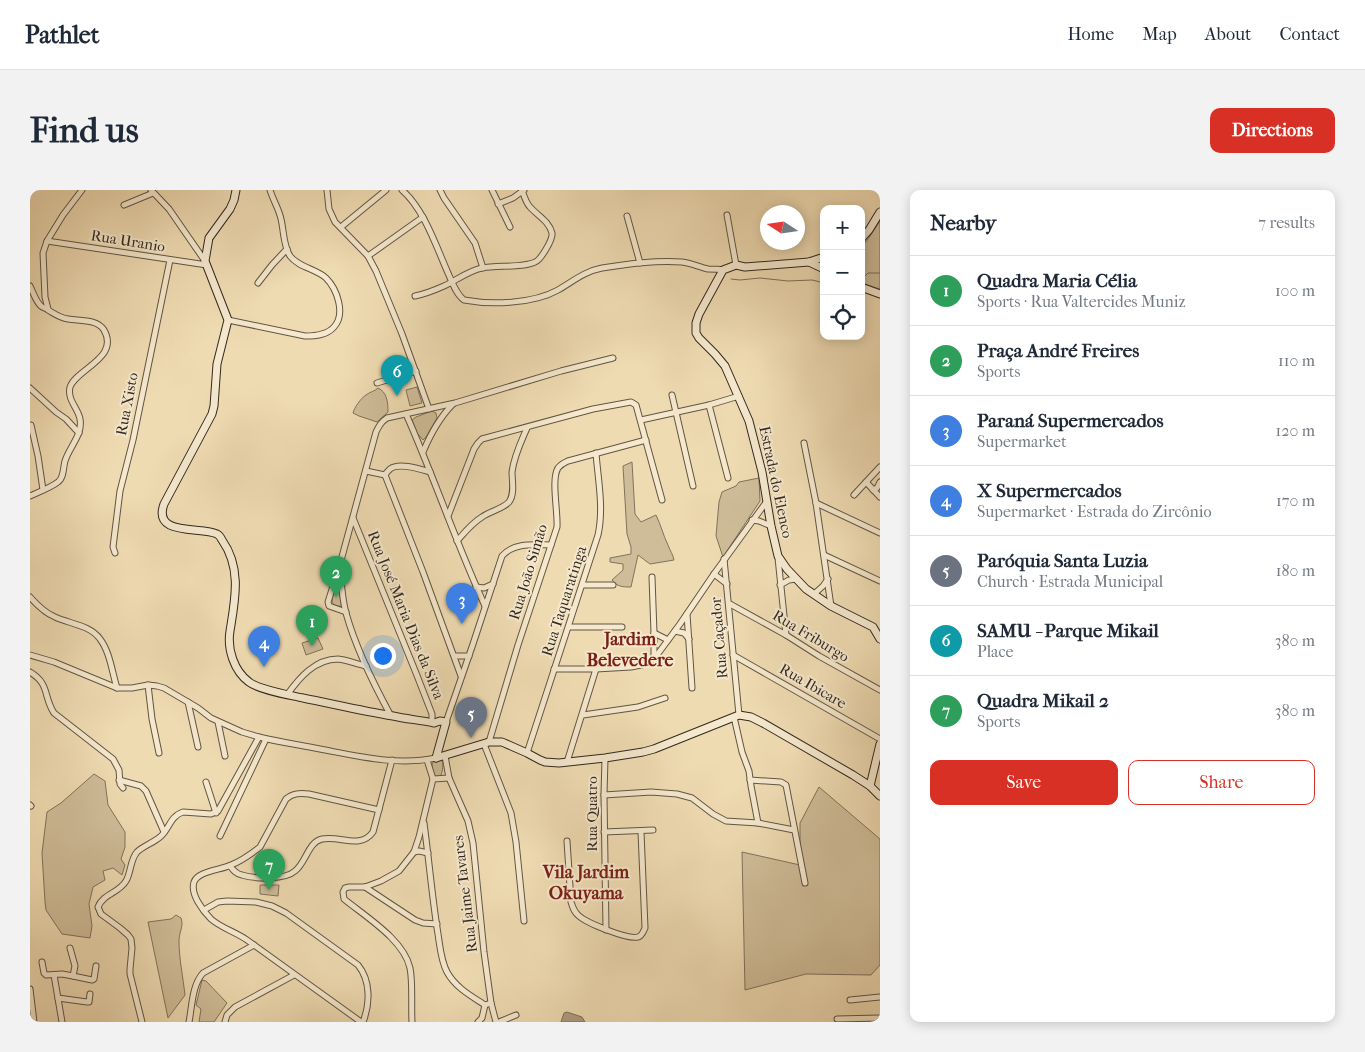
<!DOCTYPE html>
<meta charset="utf-8">
<style>
:root{--surface:#fff;--page:#f2f2f3;--text:#1f2937;--muted:#747a83;--line:#e0e1e3;--accent:#d93025}
body{margin:0;font-family:"IM FELL French Canon",serif;background:var(--page);color:var(--text)}
.controls{position:absolute;right:15px;top:15px;display:grid;overflow:hidden;border-radius:10px;box-shadow:0 2px 12px #0003}
.controls button{width:45px;height:45px;display:grid;place-items:center;padding:0;border:0;border-bottom:1px solid var(--line);background:var(--surface);color:var(--text);font:25px sans-serif}
.compass{position:absolute;left:730px;top:15px;width:45px;height:45px;border-radius:50%;background:var(--surface);box-shadow:0 2px 12px #0003;rotate:282deg}
.you{position:absolute;left:352px;top:465px;width:18px;height:18px;margin:-12px;border:4px solid #fff;border-radius:50%;background:#1a73e8;box-shadow:0 0 0 8px #1a73e833}
.badge{display:grid;place-items:center;width:32px;height:32px;border-radius:50%;background:var(--accent);color:#fff;font-size:16px;font-weight:700}
.pin{position:absolute;translate:-50% -41px;filter:drop-shadow(0 1px 2px #0008)}
.pin::after{content:'';position:absolute;top:26px;width:18px;height:15px;background:inherit;clip-path:polygon(0 0,100% 0,50% 100%)}
.list{margin:0;padding:0;list-style:none}
h2{display:flex;justify-content:space-between;align-items:center;height:65px;margin:0;padding:0 20px;font-size:21px}
h2 small{font-size:16px;font-weight:400;color:var(--muted)}
.list li{display:grid;grid-template-columns:32px 1fr auto;gap:15px;align-items:center;box-sizing:border-box;height:70px;padding:0 20px;border-top:1px solid var(--line)}
.list b{display:block;font-size:19px;white-space:nowrap}
.list p{margin:0;font-size:16px;white-space:nowrap;color:var(--muted)}
.list em{font-size:16px;font-style:normal;color:var(--muted)}
.actions{display:flex;gap:10px;padding:15px 20px}
.actions a{flex:1;padding:11px 0;border:1px solid var(--accent);border-radius:10px;text-align:center;font-size:18px;color:var(--accent)}
.actions .main{background:var(--accent);color:#fff}
.icon{flex:none;width:28px;height:28px;fill:none;stroke:currentColor;stroke-width:2;stroke-linecap:round;stroke-linejoin:round}
.map{position:relative;flex:none;width:850px;height:832px;overflow:hidden;border-radius:10px}
header{display:flex;align-items:center;gap:30px;box-sizing:border-box;height:70px;padding:0 25px;background:var(--surface);border-bottom:1px solid var(--line)}
header strong{font-size:24px}
nav{display:flex;gap:28px;margin-inline-start:auto;font-size:18px}
.intro{display:flex;align-items:center;justify-content:space-between;box-sizing:border-box;height:120px;padding:0 30px}
h1{margin:0;font-size:35px}
.button{padding:12px 22px;border-radius:10px;background:var(--accent);color:#fff;font-size:18px;font-weight:700}
main{display:flex;gap:30px;padding:0 30px}
aside{flex:1;background:var(--surface);border-radius:10px;box-shadow:0 2px 12px #0003}
.map>svg:first-child{display:block}
.green{fill:#cfbd99;stroke:#80725c}
.water{fill:#af9e80;stroke:#7d6f5a}
.lines{fill:none;stroke-linecap:round;stroke-linejoin:round}
.stream{stroke:#7d6f5a;stroke-width:1}
.street-casing{stroke:#615544;stroke-width:7}
.secondary-casing{stroke:#322820;stroke-width:9}
.street{stroke:#f5e8cd;stroke-width:5}
.secondary{stroke:#f5e8cd;stroke-width:7}
.labels{text-anchor:middle;dominant-baseline:central;stroke-width:4;stroke-linejoin:round;paint-order:stroke}
.street-label{font-size:15px;fill:#322820;stroke:#f5e8cd}
.quarter-label{font-size:18px;font-weight:bold;fill:#7a1f14;stroke:#f5e8cd}
</style>
<header>
<strong>Pathlet</strong>
<nav><a>Home</a><a>Map</a><a>About</a><a>Contact</a></nav>
</header>
<div class="intro"><h1>Find us</h1><a class="button">Directions</a></div>
<main>
<div class="map">
<svg width="850" height="832" viewBox="0 0 850 832">
<rect width="100%" height="100%" fill="#efdbb2"/>
<filter id="stains"><feTurbulence type="fractalNoise" baseFrequency=".004" numOctaves="4"/><feColorMatrix values="0 0 0 0 .2 0 0 0 0 .09 0 0 0 0 .02 0 0 0 .5 -.17"/></filter>
<radialGradient id="worn" r=".72"><stop offset=".6" stop-color="#630" stop-opacity="0"/><stop offset="1" stop-color="#630" stop-opacity=".3"/></radialGradient>
<g class="green">
<polygon points="850,31 850,99 831,93 831,55 836,52"/>
<polygon points="387,197 392,213 380,216 376,200"/>
<path d="M348 198C357 202 358 212 358 222L347 232 329 226 323 223C324 218 331 208 336 205 341 201 344 202 348 198Z"/>
<polygon points="402,221 406,223 407,228 396,247 393,250 387,243 382,230 386,227"/>
<path d="M602 272 605 324 611 332 626 325C631 335 633 345 638 355 640 361 643 364 644 370L620 374 608 365 601 397C593 397 587 397 582 390L593 380V374L580 372V368L601 364V357L597 344 593 276Z"/>
<polygon points="729,288 730,311 693,367 686,346 689,312 692,302 706,296 709,292"/>
<path d="M309 401 312 416C302 417 301 412 303 403Z"/>
<polygon points="288,448 293,459 276,465 272,453"/>
<path d="M411 568C414 573 413 582 410 587H406L402 582V574L405 569Z"/>
<polygon points="64,584 75,591 78,615 95,642 95,657 91,669 95,675 92,685 83,678 73,681 75,690 63,697 59,714 62,736 60,748 32,744 16,720 15,712 12,663 17,622 31,613"/>
<polygon points="789,597 850,649 850,775 841,785 776,784 715,800 712,662 770,675 770,633"/>
<polygon points="230,695 249,695 248,706 230,704"/>
<path d="M146 725 151 728C154 736 149 742 149 751 149 769 153 787 155 805L138 828 118 732 141 729Z"/>
<polygon points="172,790 176,791 197,813 184,832 169,832 171,819 166,815"/>
</g>
<polygon class="water" points="537,822 552,827 555,832 531,832 534,823"/>
<g class="lines">
<g class="stream">
<polyline points="833,88 838,83 850,83"/>
<polyline points="701,89 710,90 730,88 758,91 782,90 794,93"/>
</g>
<defs>
<g id="street">
<polyline points="121,0 139,19 175,71"/>
<polyline points="297,0 299,19 305,32 338,66 346,81 372,144 399,219"/>
<path d="M372 0C394 19 406 56 418 83 422 92 426 104 434 110 461 115 503 114 528 100 542 92 555 81 572 78 598 74 626 70 652 72 661 73 669 77 678 79 683 79 688 79 693 80"/>
<polyline points="410,0 414,8 445,53 453,78"/>
<polyline points="462,0 480,37"/>
<polyline points="468,14 483,8 494,0"/>
<polyline points="94,15 123,3"/>
<polyline points="697,25 706,75"/>
<polyline points="597,26 610,73"/>
<polyline points="311,37 356,0"/>
<polyline points="17,51 177,75"/>
<polyline points="338,66 393,27"/>
<polyline points="228,93 242,75 257,59"/>
<path d="M0 96C3 102 6 112 11 116 13 118 16 118 18 120 25 124 30 128 38 129 50 131 67 129 74 140 90 168 46 179 40 197 37 210 48 218 50 229 53 245 39 257 35 271 33 278 34 288 28 292 20 298 9 302 0 306"/>
<path d="M385 106C395 104 405 100 414 96 427 90 438 81 452 78 466 75 494 78 505 72 511 70 523 49 522 43 519 31 508 26 500 17 496 13 494 6 492 0"/>
<polyline points="18,119 15,107 13,63 17,51 33,25 52,0"/>
<path d="M198 130 275 146C286 146 297 145 304 137 316 124 307 99 296 88 286 79 268 77 260 66 253 55 254 41 251 29 249 19 243 10 240 0"/>
<polyline points="347,193 386,181"/>
<polyline points="0,198 26,222 36,229 49,243"/>
<polyline points="642,205 663,296"/>
<polyline points="679,215 698,288"/>
<path d="M376 224C404 287 426 353 455 416"/>
<polyline points="611,230 679,215 709,206"/>
<polyline points="1,235 8,266 13,300"/>
<polyline points="774,253 786,313 801,416"/>
<path d="M393 262C401 243 409 228 423 214"/>
<path d="M336 281 355 285C356 283 358 281 360 279 369 272 390 279 400 282"/>
<polyline points="355,285 393,382 431,486"/>
<polyline points="836,292 850,307"/>
<polyline points="843,300 847,298 850,292"/>
<polyline points="824,305 850,277"/>
<polyline points="786,313 850,343"/>
<polyline points="418,326 444,259 448,253 452,249 563,219 601,212 606,215 632,310"/>
<polyline points="323,328 386,483 402,524 402,533"/>
<polyline points="722,330 729,331 741,336"/>
<path d="M427 351C435 342 442 333 452 327 460 321 473 319 479 312 485 304 482 291 482 282 484 266 491 252 497 238"/>
<polyline points="85,363 83,357 90,301 103,250 140,70"/>
<polyline points="794,365 850,391"/>
<polyline points="748,368 756,445"/>
<polyline points="694,369 709,525"/>
<path d="M310 377C311 392 312 408 316 423 326 459 343 493 361 526"/>
<polyline points="684,384 697,394"/>
<polyline points="622,387 624,443 624,468"/>
<polyline points="553,395 583,395"/>
<polyline points="750,395 759,390 766,389"/>
<polyline points="446,397 454,398 463,394"/>
<polyline points="784,404 793,396 798,389"/>
<path d="M0 407C7 415 15 423 25 427 40 434 60 435 70 449 80 462 82 482 87 498"/>
<polyline points="700,414 756,445 789,466 850,500"/>
<path d="M316 422 299 416 298 412 310 374 346 242C349 236 351 232 357 228L425 213 531 181 583 168"/>
<polyline points="657,424 662,498"/>
<polyline points="539,437 592,437"/>
<polyline points="645,441 654,443 659,449"/>
<polyline points="624,443 638,450"/>
<path d="M0 465 24 472 87 498H102L118 495 127 496 134 498 168 518 181 528 212 542 229 547C249 552 270 555 290 559 327 566 367 576 406 568"/>
<polyline points="703,465 850,549"/>
<polyline points="425,466 439,466"/>
<polyline points="524,479 566,479 601,477 616,474 624,469 650,434 684,384 737,311"/>
<path d="M0 482C20 494 13 506 24 523L83 569 89 580 90 594 93 598"/>
<polyline points="118,495 122,529 129,563"/>
<path d="M257 505C269 488 285 469 308 469 317 470 327 474 336 476"/>
<polyline points="158,512 168,557"/>
<polyline points="553,525 608,517 635,508"/>
<polyline points="704,527 712,562 719,581 721,596 728,633"/>
<polyline points="188,532 195,566"/>
<path d="M416 532 443 454 472 366C484 352 505 355 521 355"/>
<path d="M459 552 488 455 527 337C528 322 521 289 528 278 531 274 534 273 538 271L616 250"/>
<polyline points="454,554 481,623 486,652 494,731"/>
<path d="M497 563 568 345C574 318 568 290 566 263"/>
<polyline points="415,566 419,588 438,631 443,653 454,762 461,813 466,832"/>
<polyline points="575,568 574,605 576,740"/>
<polyline points="537,572 566,479"/>
<polyline points="403,589 419,588"/>
<polyline points="89,590 111,596 116,601 134,642"/>
<polyline points="720,590 751,592 756,595 775,693"/>
<polyline points="176,592 186,623"/>
<polyline points="574,605 621,602 647,604 662,608 683,624 696,631 728,633 764,640"/>
<polyline points="0,615 1,616"/>
<path d="M394 633C399 670 402 707 408 744 410 757 411 771 417 782 425 797 441 806 455 815L461 813"/>
<polyline points="574,642 623,640"/>
<polyline points="190,646 236,549"/>
<path d="M537 651 541 712C543 718 544 722 549 726 557 733 598 750 608 747 612 746 613 742 615 738L611 642"/>
<polyline points="384,662 389,661 398,663"/>
<path d="M200 676C203 680 206 684 212 685 225 689 255 690 265 681 276 673 278 652 292 649 310 645 330 660 343 642L362 570"/>
<polyline points="335,697 385,730 393,733 407,734"/>
<path d="M174 720 188 712 197 711 226 712 242 716 256 723 328 775C341 791 340 814 333 832"/>
<polyline points="40,758 45,776 43,786 62,790 64,789 66,776"/>
<polyline points="12,772 14,783 16,785 32,784 43,786"/>
<polyline points="24,785 32,832"/>
<polyline points="0,799 4,832"/>
<polyline points="28,808 57,812 59,812 60,804"/>
<polyline points="820,810 850,807"/>
<polyline points="807,829 850,828"/>
<path d="M112 832 100 784V779L102 758 101 749 98 745 90 738 71 724 68 717C73 704 89 703 96 691 101 683 100 670 107 662 113 656 123 653 130 647 139 640 140 626 153 622L181 624 188 621 229 547"/>
<path d="M159 832C162 817 162 795 173 783L224 755"/>
<polyline points="195,832 197,825 205,817 264,785"/>
<path d="M331 832C293 805 255 777 217 750 206 742 191 738 181 729 173 721 160 704 164 692 168 681 191 680 201 675 211 671 221 664 230 657L256 609C263 603 270 603 279 604L349 620"/>
<path d="M382 832C381 816 383 793 380 778 374 750 336 727 314 709L313 702 315 698 319 697H335L351 691 369 681 384 662 389 647 403 589 397 570"/>
<polyline points="448,832 452,828 455,815"/>
<polyline points="469,832 486,825"/>
</g>
<g id="secondary">
<path d="M206 0 204 10 200 19 179 48 175 71 198 130 187 174 184 216 182 224 134 314C122 347 172 336 187 344 189 345 191 348 192 350 212 378 205 410 200 441 197 459 204 481 219 492 229 500 260 505 273 508 303 514 333 521 363 526 376 529 390 530 404 533L410 531 416 532 406 568"/>
<polyline points="831,49 839,40 850,22"/>
<polyline points="794,67 779,72 715,77 706,75 693,80 669,124 666,133 666,143 669,148 685,164 695,176 719,231 732,282 741,336 748,366 757,379 776,399 801,416 843,437 850,449"/>
<polyline points="779,72 794,79"/>
<polyline points="831,97 850,104"/>
<polyline points="406,568 459,552 472,552 497,563 510,570 515,572 529,573 575,568 613,562 624,559 709,525 721,527 733,533 823,585 840,596 850,606"/>
<polyline points="840,596 850,554"/>
</g>
</defs>
<use href="#street" class="street-casing"/>
<use href="#secondary" class="secondary-casing"/>
<use href="#street" class="street"/>
<use href="#secondary" class="secondary"/>
</g>
<g class="labels">
<g class="street-label">
<text transform="translate(98 51) rotate(9)">Rua Uranio</text>
<text transform="translate(97 214) rotate(-79)">Rua Xisto</text>
<text transform="translate(746 292) rotate(78)">Estrada do Elenco</text>
<text transform="translate(498 382) rotate(-73)">Rua João Simão</text>
<text transform="translate(534 411) rotate(-72)">Rua Taquaratinga</text>
<text transform="translate(376 425) rotate(68)">Rua José Maria Dias da Silva</text>
<text transform="translate(781 446) rotate(31)">Rua Friburgo</text>
<text transform="translate(689 448) rotate(-95)">Rua Caçador</text>
<text transform="translate(783 496) rotate(30)">Rua Ibicare</text>
<text transform="translate(562 624) rotate(-90)">Rua Quatro</text>
<text transform="translate(435 704) rotate(-97)">Rua Jaime Tavares</text>
</g>
<g class="quarter-label">
<text x="600" y="449">Jardim<tspan x="600" dy="21">Belevedere</tspan></text>
<text x="556" y="682">Vila Jardim<tspan x="556" dy="21">Okuyama</tspan></text>
</g>
</g>
<rect width="100%" height="100%" filter="url(#stains)"/>
<rect width="100%" height="100%" fill="url(#worn)"/>
</svg>
<div class="controls">
<button>+</button>
<button>−</button>
<button><svg class="icon" aria-label="locate" viewBox="0 0 24 24"><circle cx="12" cy="12" r="6"/><path d="M12 2v4M12 18v4M2 12h4M18 12h4"/></svg></button>
</div>
<svg class="compass" viewBox="-18 -18 36 36"><path d="M0-13l5 13h-10z" fill="#e53935"/><path d="M0 13l5-13h-10z" fill="#747a83"/></svg>
<div class="you"></div>
<div class="pin badge" style="left:282px;top:456px;background:#2e9e5b">1</div>
<div class="pin badge" style="left:306px;top:407px;background:#2e9e5b">2</div>
<div class="pin badge" style="left:432px;top:434px;background:#3f7fe0">3</div>
<div class="pin badge" style="left:234px;top:477px;background:#3f7fe0">4</div>
<div class="pin badge" style="left:441px;top:548px;background:#6b7280">5</div>
<div class="pin badge" style="left:367px;top:206px;background:#0f9aa8">6</div>
<div class="pin badge" style="left:239px;top:700px;background:#2e9e5b">7</div>
</div>
<aside>
<h2>Nearby<small>7 results</small></h2>
<ul class="list">
<li><span class="badge" style="background:#2e9e5b">1</span><div><b>Quadra Maria Célia</b><p>Sports · Rua Valtercides Muniz</p></div><em>100 m</em></li>
<li><span class="badge" style="background:#2e9e5b">2</span><div><b>Praça André Freires</b><p>Sports</p></div><em>110 m</em></li>
<li><span class="badge" style="background:#3f7fe0">3</span><div><b>Paraná Supermercados</b><p>Supermarket</p></div><em>120 m</em></li>
<li><span class="badge" style="background:#3f7fe0">4</span><div><b>X Supermercados</b><p>Supermarket · Estrada do Zircônio</p></div><em>170 m</em></li>
<li><span class="badge" style="background:#6b7280">5</span><div><b>Paróquia Santa Luzia</b><p>Church · Estrada Municipal</p></div><em>180 m</em></li>
<li><span class="badge" style="background:#0f9aa8">6</span><div><b>SAMU - Parque Mikail</b><p>Place</p></div><em>380 m</em></li>
<li><span class="badge" style="background:#2e9e5b">7</span><div><b>Quadra Mikail 2</b><p>Sports</p></div><em>380 m</em></li>
</ul>
<div class="actions"><a class="main">Save</a><a>Share</a></div>
</aside>
</main>
